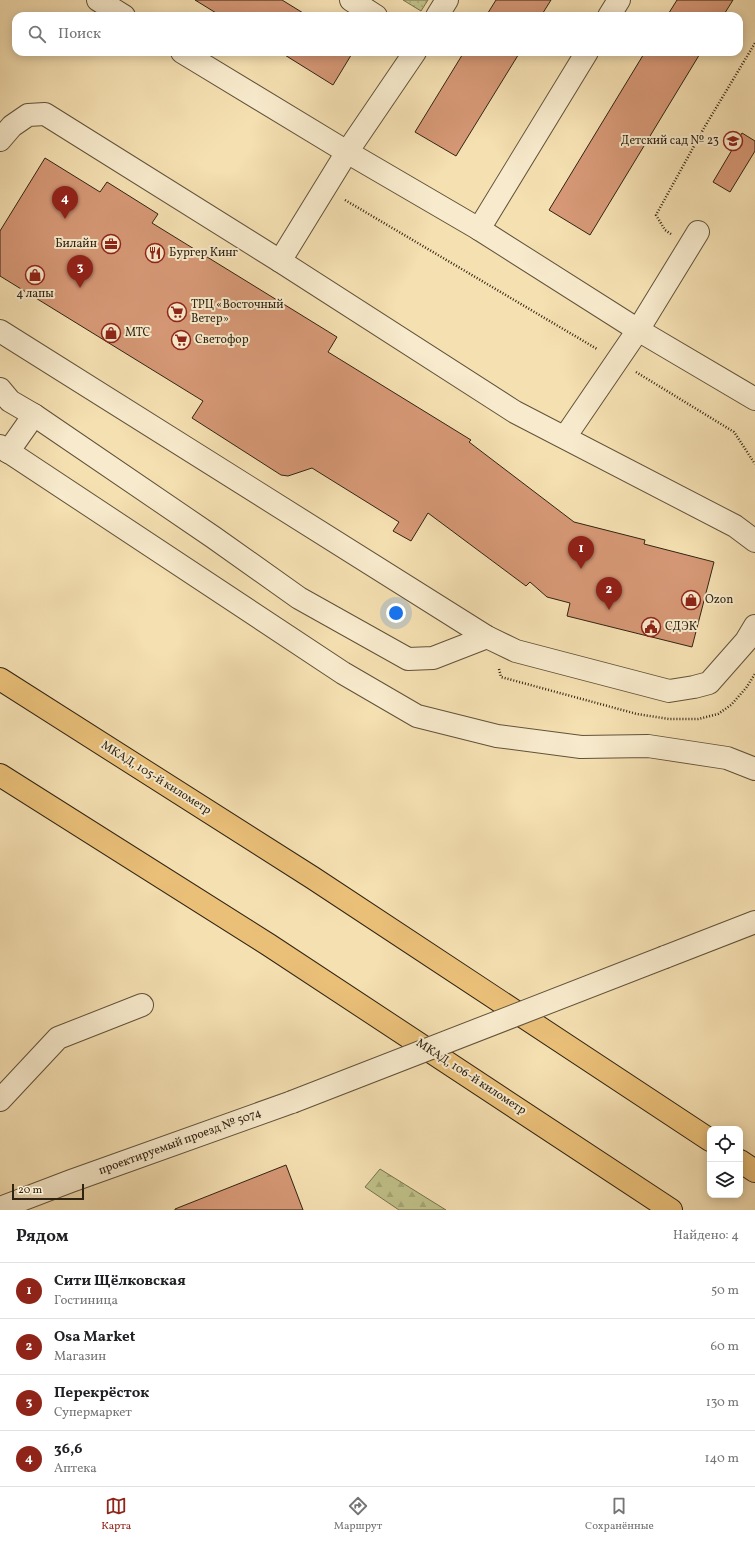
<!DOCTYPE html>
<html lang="ru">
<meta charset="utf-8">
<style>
:root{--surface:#fff;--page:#f6f6f6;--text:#202124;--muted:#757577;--line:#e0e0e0;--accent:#8f2418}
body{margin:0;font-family:Vollkorn,serif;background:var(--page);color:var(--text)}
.controls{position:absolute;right:12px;bottom:12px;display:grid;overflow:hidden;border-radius:8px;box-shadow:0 2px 10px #0003}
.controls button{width:36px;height:36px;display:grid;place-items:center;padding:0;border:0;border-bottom:1px solid var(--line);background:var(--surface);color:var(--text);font:20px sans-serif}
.scale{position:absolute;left:12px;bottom:10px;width:72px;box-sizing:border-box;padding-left:4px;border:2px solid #302312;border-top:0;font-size:11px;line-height:14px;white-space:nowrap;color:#302312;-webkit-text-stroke:3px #f8ebcd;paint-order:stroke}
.you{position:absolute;left:396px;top:613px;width:14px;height:14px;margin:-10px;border:3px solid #fff;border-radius:50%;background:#1a73e8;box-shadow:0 0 0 6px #1a73e833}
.badge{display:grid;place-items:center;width:26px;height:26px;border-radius:50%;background:var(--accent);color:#fff;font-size:13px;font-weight:700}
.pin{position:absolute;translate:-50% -33px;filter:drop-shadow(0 1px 2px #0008)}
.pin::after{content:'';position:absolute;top:21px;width:14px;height:12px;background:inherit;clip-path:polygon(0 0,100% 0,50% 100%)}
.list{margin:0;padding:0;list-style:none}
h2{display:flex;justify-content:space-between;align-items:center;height:52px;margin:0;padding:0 16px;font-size:17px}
h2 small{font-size:13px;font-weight:400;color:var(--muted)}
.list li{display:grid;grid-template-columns:26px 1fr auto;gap:12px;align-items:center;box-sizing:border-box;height:56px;padding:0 16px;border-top:1px solid var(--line)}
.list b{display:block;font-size:15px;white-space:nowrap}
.list p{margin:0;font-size:13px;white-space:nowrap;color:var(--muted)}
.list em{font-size:13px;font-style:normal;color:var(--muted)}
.icon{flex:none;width:22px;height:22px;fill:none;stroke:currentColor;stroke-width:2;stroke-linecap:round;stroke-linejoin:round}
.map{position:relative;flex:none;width:755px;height:1210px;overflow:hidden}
.search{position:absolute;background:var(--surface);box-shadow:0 2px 10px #0003;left:12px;right:12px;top:12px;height:44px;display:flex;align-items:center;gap:10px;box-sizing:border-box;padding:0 14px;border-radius:12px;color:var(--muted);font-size:15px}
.sheet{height:276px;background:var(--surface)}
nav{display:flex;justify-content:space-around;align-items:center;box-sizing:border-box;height:56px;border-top:1px solid var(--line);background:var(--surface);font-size:11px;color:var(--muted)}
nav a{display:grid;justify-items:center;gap:2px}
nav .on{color:var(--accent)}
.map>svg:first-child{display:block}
.grass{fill:url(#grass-dots);stroke:#78724e}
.forest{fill:url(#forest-firs);stroke:#78724e}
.building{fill:#d69876;stroke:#302312}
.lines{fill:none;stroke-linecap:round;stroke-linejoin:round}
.minor-casing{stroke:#61523a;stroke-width:24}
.highway-casing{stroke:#302312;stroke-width:24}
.path{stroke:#302312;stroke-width:2.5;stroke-dasharray:1 2;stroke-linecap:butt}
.minor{stroke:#f8ebcd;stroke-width:22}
.highway{stroke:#eac079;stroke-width:22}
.minor-bridge-casing{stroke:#61523a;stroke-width:24;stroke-linecap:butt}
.minor-bridge{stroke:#f8ebcd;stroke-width:22}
.labels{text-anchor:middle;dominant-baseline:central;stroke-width:4;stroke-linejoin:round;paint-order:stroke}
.poi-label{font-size:12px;fill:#302312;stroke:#f8ebcd;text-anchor:start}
.street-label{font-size:12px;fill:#302312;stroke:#f8ebcd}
</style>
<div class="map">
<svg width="755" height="1210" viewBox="0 0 755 1210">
<defs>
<pattern id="grass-dots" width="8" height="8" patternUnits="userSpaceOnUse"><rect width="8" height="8" fill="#c0c189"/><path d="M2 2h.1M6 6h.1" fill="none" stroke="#a5a675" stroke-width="1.8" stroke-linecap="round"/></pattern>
<pattern id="forest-firs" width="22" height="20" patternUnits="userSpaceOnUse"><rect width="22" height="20" fill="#c0c189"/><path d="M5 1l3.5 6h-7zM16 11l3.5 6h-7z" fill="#a5a675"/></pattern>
</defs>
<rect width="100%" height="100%" fill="#f5e0b2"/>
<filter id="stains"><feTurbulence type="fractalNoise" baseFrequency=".005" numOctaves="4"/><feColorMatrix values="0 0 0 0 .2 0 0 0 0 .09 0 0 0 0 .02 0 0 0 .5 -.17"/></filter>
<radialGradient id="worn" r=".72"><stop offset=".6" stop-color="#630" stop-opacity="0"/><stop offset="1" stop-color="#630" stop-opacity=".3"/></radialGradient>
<polygon class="grass" points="403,0 428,0 421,11"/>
<polygon class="forest" points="380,1169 446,1210 399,1210 365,1187"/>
<g class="building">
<polygon points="195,0 282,0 308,16 221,16"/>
<polygon points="496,0 551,0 541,16 486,16"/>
<polygon points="677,0 733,0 723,16 667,16"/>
<polygon points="280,52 353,52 333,85"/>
<polygon points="464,52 520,52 456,156 415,132"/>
<polygon points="645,52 701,52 590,235 549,210"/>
<polygon points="742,133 755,141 755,151 730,192 713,182"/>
<polygon points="45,158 100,192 107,182 158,214 152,223 337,337 328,352 471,440 469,442 574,522 645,540 644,544 714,562 692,647 567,616 570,603 547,597 530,582 526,586 428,513 411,541 393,531 399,522 312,468 288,476 281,475 192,418 203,401 0,276 0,231"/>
<polygon points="286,1165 303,1210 175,1210 175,1209"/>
</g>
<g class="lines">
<defs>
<g id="minor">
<polyline points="98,0 124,16"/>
<polyline points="351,0 376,16"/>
<polyline points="437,16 447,0"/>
<polyline points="609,16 619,0"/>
<polyline points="182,52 347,152 479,229 638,330 755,399"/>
<polyline points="0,140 12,126 28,115 45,114 280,261 515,412 735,526 755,541"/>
<polyline points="479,229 587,52"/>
<polyline points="280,261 347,152 415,52"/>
<polyline points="0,331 487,637 516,651 669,691 694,687 709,683 746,641 755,626"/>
<polyline points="0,389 10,401 34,415 213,537 299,598 408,659 433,658 487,637"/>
<polyline points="565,437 638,330 698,232"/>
<polyline points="0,446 343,673 417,716 497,736 581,747 648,746 727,758 755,769"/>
<polyline points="8,452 34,415"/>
<polyline points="665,957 755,922"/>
<polyline points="0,1100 58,1038 142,1005"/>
<polyline points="0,1208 71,1181 292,1102"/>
</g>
<g id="highway">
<polyline points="0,679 313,878 710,1140"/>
<polyline points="0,775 269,945 671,1210"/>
<polyline points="740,1161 755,1171"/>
</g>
</defs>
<use href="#minor" class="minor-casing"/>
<use href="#highway" class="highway-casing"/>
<g class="path">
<polyline points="345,200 597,349"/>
<polyline points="671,234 665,230 656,215 704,128 755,43"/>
<polyline points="636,372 734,432 755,464"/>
<polyline points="499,669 501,677 637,714 669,719 698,719 718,714 731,705 746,688 755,674"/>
</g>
<use href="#minor" class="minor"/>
<use href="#highway" class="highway"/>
<defs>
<polyline id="minor-bridge" points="292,1102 665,957"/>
</defs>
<use href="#minor-bridge" class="minor-bridge-casing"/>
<use href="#minor-bridge" class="minor-bridge"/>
</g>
<defs>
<symbol id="school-ring" viewBox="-11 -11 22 22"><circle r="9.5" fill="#f8ebcd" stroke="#8f2418" stroke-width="1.5"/><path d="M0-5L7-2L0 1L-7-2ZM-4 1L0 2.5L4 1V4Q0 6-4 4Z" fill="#8f2418"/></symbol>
<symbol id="office-ring" viewBox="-11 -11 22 22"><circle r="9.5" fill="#f8ebcd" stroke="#8f2418" stroke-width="1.5"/><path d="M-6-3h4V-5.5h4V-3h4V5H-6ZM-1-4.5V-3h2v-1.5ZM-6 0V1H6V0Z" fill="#8f2418"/></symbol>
<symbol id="restaurant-ring" viewBox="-11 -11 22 22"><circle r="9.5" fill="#f8ebcd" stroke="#8f2418" stroke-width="1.5"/><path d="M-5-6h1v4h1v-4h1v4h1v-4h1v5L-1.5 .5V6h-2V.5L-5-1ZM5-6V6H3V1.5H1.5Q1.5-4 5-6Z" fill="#8f2418"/></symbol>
<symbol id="shop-ring" viewBox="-11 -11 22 22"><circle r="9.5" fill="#f8ebcd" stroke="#8f2418" stroke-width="1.5"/><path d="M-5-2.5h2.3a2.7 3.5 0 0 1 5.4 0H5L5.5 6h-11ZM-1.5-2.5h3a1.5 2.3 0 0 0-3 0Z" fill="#8f2418"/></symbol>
<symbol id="supermarket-ring" viewBox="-11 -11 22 22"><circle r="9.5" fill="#f8ebcd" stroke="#8f2418" stroke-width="1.5"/><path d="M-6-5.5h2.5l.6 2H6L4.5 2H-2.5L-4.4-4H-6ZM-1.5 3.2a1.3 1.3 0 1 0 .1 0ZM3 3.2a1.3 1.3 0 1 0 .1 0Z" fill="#8f2418"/></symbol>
<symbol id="civic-ring" viewBox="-11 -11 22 22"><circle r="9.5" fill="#f8ebcd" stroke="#8f2418" stroke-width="1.5"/><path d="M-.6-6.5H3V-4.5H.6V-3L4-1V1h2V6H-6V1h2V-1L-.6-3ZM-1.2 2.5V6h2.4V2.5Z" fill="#8f2418"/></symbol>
</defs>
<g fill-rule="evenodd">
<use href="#school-ring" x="722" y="130" width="22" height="22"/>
<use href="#office-ring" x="100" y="233" width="22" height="22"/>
<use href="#restaurant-ring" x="144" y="242" width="22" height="22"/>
<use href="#shop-ring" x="24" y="264" width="22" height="22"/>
<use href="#supermarket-ring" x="166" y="301" width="22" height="22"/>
<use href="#shop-ring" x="100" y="322" width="22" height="22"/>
<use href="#supermarket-ring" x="170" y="329" width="22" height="22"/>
<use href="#shop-ring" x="680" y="589" width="22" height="22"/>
<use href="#civic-ring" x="640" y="616" width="22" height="22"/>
</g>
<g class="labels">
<g class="poi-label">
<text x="719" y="141" text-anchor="end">Детский сад № 23</text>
<text x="97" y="244" text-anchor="end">Билайн</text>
<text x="169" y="253">Бургер Кинг</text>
<text x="35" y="294" text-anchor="middle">4 лапы</text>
<text x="191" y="305">ТРЦ «Восточный<tspan x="191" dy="14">Ветер»</tspan></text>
<text x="125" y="333">МТС</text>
<text x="195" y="340">Светофор</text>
<text x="705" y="600">Ozon</text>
<text x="665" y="627">СДЭК</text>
</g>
<g class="street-label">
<text transform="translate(156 778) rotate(32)">МКАД, 105-й километр</text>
<text transform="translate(471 1077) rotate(33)">МКАД, 106-й километр</text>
<text transform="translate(180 1142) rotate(-20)">проектируемый проезд № 5074</text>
</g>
</g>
<rect width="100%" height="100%" filter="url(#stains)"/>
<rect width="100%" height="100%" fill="url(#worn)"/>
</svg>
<div class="controls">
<button><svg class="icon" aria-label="locate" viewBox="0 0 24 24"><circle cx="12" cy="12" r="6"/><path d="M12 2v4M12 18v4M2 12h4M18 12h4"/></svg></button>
<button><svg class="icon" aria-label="layers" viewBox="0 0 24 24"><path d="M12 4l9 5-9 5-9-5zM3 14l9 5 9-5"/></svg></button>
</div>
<div class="scale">20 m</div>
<div class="you"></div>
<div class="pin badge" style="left:581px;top:569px">1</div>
<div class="pin badge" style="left:609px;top:610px">2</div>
<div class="pin badge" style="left:80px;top:288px">3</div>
<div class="pin badge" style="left:65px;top:219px">4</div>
<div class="search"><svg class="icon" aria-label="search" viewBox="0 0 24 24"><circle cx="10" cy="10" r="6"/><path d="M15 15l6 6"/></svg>Поиск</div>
</div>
<section class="sheet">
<h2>Рядом<small>Найдено: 4</small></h2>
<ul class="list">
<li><span class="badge">1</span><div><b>Сити Щёлковская</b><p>Гостиница</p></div><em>50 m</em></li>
<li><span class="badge">2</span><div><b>Osa Market</b><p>Магазин</p></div><em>60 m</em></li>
<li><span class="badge">3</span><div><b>Перекрёсток</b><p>Супермаркет</p></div><em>130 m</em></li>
<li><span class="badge">4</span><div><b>36,6</b><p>Аптека</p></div><em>140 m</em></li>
</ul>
</section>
<nav>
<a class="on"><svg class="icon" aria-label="map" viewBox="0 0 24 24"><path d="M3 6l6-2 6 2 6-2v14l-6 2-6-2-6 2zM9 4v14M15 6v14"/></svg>Карта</a>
<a><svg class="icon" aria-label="directions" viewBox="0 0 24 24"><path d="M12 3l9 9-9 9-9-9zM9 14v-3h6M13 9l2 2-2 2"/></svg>Маршрут</a>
<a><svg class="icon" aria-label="saved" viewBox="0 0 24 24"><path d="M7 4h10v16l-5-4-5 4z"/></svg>Сохранённые</a>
</nav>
